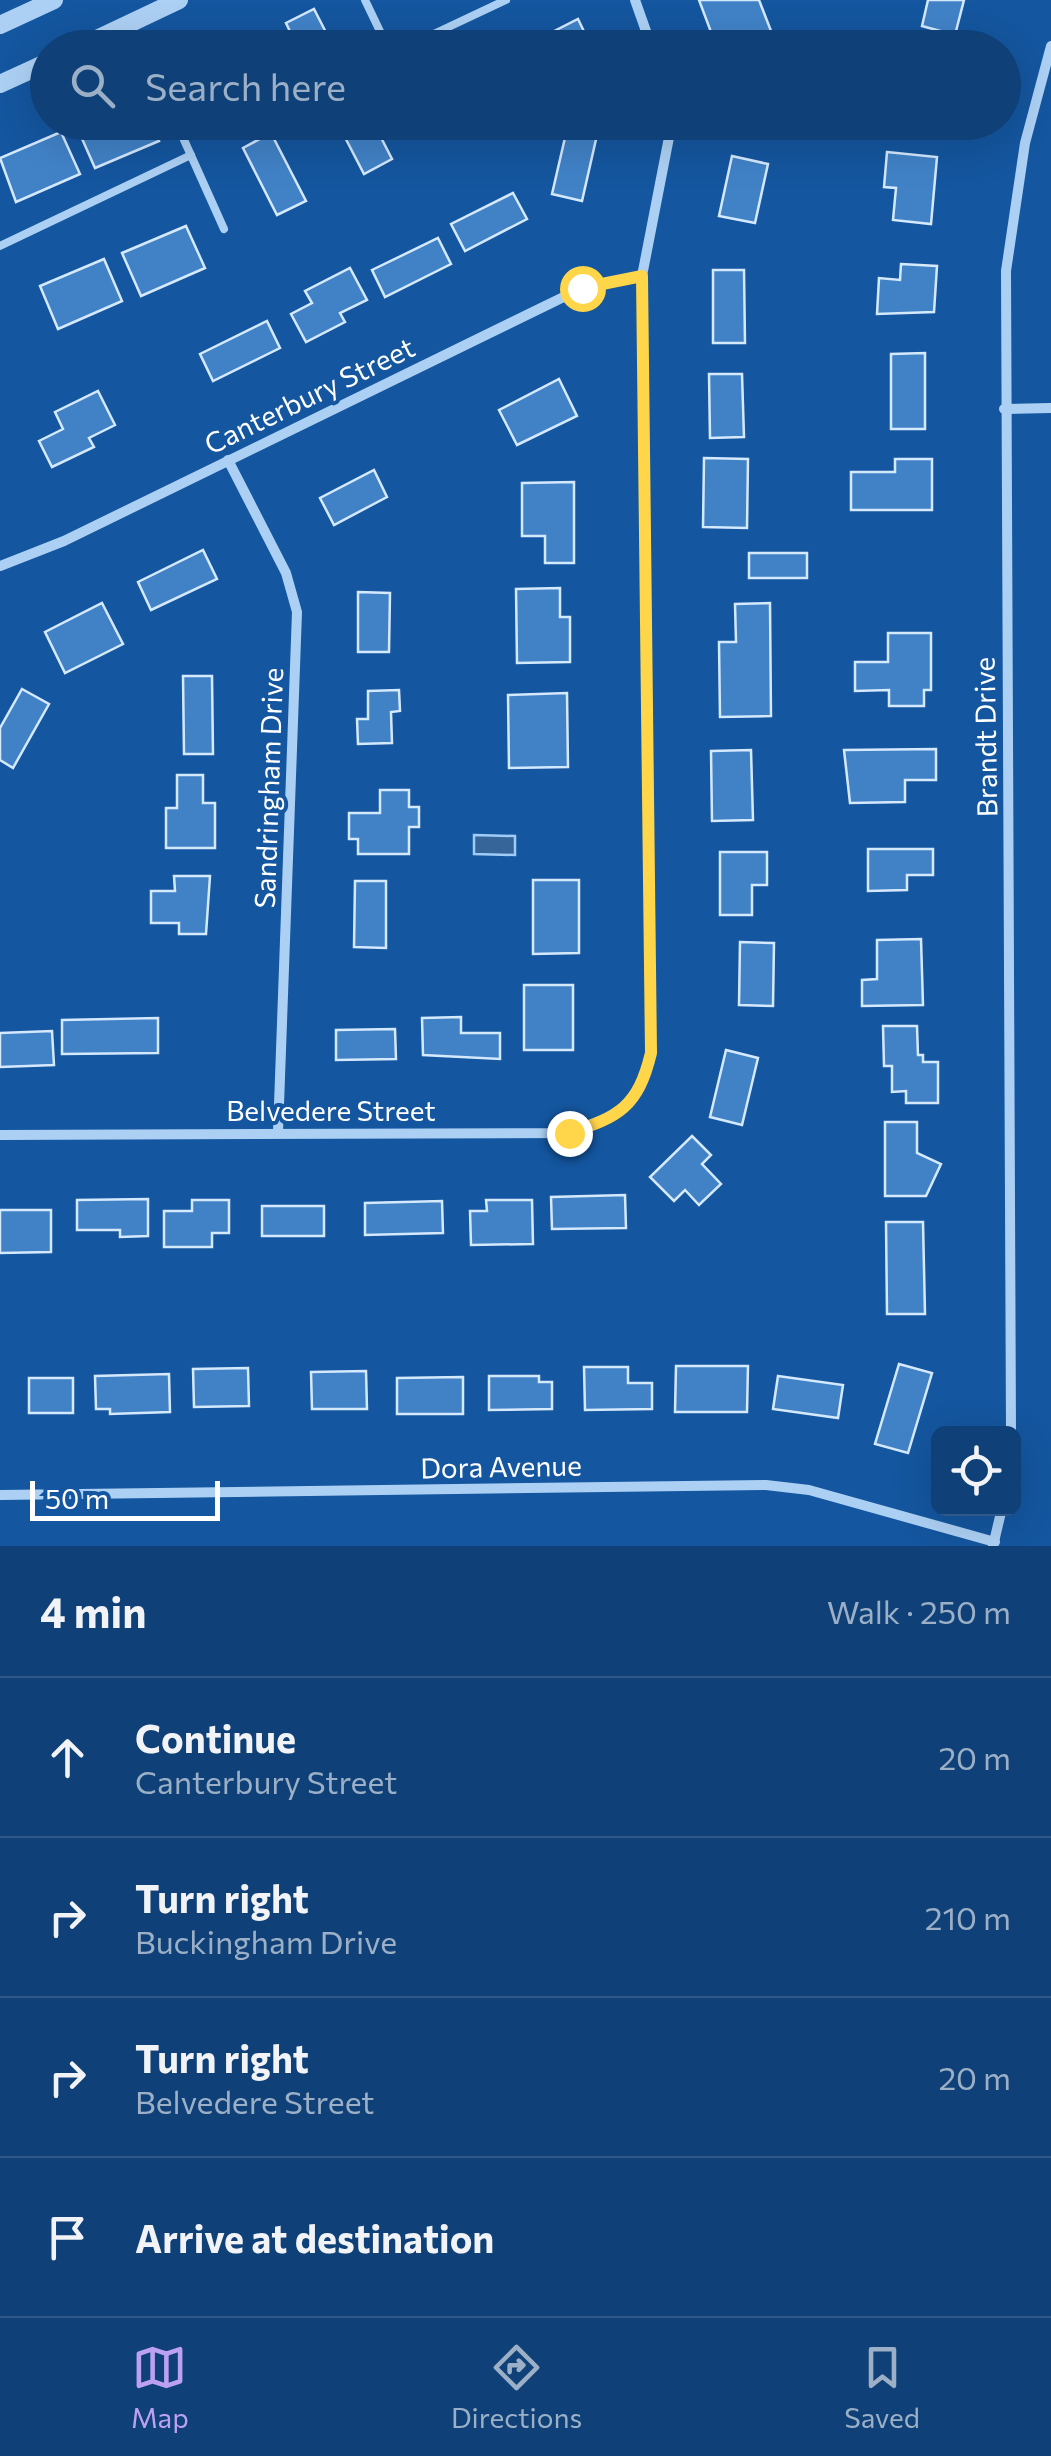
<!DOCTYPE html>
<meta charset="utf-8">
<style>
:root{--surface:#0f4077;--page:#1d4b7f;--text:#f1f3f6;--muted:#9bafc6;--line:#2f5989;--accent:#bca0f2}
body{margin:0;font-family:Commissioner,sans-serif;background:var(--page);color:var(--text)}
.controls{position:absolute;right:30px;bottom:30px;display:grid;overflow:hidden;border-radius:15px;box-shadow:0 10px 40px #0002}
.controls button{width:90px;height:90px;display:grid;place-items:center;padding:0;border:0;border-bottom:2px solid var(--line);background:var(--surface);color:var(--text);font:50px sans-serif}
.scale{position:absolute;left:30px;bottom:25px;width:190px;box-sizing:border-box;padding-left:10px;border:5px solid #fff;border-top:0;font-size:28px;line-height:35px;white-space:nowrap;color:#fff;-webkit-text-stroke:8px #14569f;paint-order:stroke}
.stop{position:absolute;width:30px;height:30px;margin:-22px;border:8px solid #ffd54a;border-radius:50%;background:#fff}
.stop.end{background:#ffd54a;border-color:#fff;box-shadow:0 2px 10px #0008}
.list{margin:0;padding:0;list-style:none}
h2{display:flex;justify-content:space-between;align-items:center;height:130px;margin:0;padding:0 40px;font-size:42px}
h2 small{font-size:32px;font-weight:400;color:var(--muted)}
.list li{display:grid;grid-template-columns:65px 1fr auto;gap:30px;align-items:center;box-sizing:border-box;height:160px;padding:0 40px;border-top:2px solid var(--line)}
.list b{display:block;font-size:38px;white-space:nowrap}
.list p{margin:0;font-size:32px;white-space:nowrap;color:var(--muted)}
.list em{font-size:32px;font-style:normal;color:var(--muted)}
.icon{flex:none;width:55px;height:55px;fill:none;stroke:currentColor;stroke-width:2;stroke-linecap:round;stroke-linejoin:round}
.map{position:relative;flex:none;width:1051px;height:1546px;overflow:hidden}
.search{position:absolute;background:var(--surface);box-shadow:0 10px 40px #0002;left:30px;right:30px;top:30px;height:110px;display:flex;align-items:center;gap:25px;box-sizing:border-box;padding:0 35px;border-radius:55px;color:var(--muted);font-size:38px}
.sheet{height:770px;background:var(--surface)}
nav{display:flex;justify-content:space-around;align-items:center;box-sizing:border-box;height:140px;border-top:2px solid var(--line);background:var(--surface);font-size:28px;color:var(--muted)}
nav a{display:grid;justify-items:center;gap:5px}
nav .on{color:var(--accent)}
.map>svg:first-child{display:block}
.water{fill:#36659a;stroke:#9fcbf7;stroke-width:2.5}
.building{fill:#4182c7;stroke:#d5e9fd;stroke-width:2.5}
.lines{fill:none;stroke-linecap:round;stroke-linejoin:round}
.service{stroke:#acd0f4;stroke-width:8}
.minor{stroke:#acd0f4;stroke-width:10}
.tertiary{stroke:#acd0f4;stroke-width:18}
.route{stroke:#ffd54a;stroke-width:12}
.labels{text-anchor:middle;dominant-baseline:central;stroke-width:8;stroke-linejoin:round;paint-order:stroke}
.street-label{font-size:28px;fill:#fff;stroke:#14569f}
</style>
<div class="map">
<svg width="1051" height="1546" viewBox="0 0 1051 1546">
<rect width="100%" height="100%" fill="#14569f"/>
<polygon class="water" points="474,835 515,836 515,855 474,854"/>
<g class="building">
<polygon points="699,0 759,0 773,36 743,48 717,48"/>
<polygon points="928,0 964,0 955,35 922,26"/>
<polygon points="314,9 334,48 298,48 286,23"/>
<polygon points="578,19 592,48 521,48"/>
<polygon points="83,122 151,122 159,141 95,168 76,125"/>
<polygon points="337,122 373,122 392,159 364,174"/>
<polygon points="567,129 597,135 582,201 552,194"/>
<polygon points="61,132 80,174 16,202 0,158"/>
<polygon points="271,133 306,201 277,215 243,148"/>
<polygon points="887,152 937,157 931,224 893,220 896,188 884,187"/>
<polygon points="732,156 768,164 755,223 719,216"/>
<polygon points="513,193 527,219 465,251 451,224"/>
<polygon points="186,226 205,268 141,296 122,253"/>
<polygon points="438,238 451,264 385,297 372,270"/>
<polygon points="104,259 122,301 58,329 40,286"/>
<polygon points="901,264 937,266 934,312 877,314 879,278 900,280"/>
<polygon points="350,268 367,300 340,313 345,322 306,342 291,314 312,303 305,291"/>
<polygon points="713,270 744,270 745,343 713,343"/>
<polygon points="267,321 280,348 213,381 200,354"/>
<polygon points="925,353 925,429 891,429 891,354"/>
<polygon points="709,374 742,374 744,437 710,438"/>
<polygon points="559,379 577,416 517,445 499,410"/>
<polygon points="98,391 115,425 89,438 94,447 52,467 39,441 63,429 55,412"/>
<polygon points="704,458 748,459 747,528 703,527"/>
<polygon points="895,459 932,459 932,510 851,510 851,472 895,472"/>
<polygon points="374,470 387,497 334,525 320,498"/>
<polygon points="574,482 574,563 545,563 545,536 522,536 522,483"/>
<polygon points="203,550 217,579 151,610 138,582"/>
<rect x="749" y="553" width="58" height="25"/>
<polygon points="560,588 560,617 570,617 570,662 517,663 516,589"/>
<polygon points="358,592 390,593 389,652 358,652"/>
<polygon points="102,603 123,644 65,673 45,632"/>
<polygon points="770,603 771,716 720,717 719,642 736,642 735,604"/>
<polygon points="888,633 931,633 931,690 924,690 924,706 889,706 889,690 855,691 855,662 888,662"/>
<polygon points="183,676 212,676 213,754 184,754"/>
<polygon points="22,689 49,704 13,768 0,760 0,728"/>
<polygon points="399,690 400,711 391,712 392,743 358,744 357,719 368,719 368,691"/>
<polygon points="567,693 568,767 509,768 508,695"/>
<polygon points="936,749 936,780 905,780 905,802 850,803 844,750"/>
<polygon points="751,750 753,820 712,821 711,751"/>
<polygon points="177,775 203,775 203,803 215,803 215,848 166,848 166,808 177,808"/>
<polygon points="380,790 409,790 409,807 419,807 419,827 409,827 409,854 358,854 358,839 349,839 349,813 380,813"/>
<polygon points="868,849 933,849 933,875 907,875 907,890 868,891"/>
<polygon points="720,852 767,852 767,885 752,885 752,915 720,915"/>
<polygon points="174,876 210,876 206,934 179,934 179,923 151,923 151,891 175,891"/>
<polygon points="533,880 579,880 579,953 533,954"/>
<polygon points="355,881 386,881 386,948 354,947"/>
<polygon points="921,939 923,1005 862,1006 862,980 877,979 877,940"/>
<polygon points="740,942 774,943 773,1006 739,1005"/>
<rect x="524" y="985" width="49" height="65"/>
<polygon points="461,1017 461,1033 500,1033 500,1059 423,1055 422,1018"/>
<polygon points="158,1018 158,1053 62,1054 62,1020"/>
<polygon points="883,1026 917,1026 918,1055 923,1055 923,1062 938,1062 938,1103 906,1103 906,1091 892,1092 892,1066 884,1066"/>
<polygon points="395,1029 396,1059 336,1060 336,1030"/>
<polygon points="52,1031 54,1065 0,1067 0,1033"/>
<polygon points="726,1050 758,1058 742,1125 710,1117"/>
<polygon points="885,1122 917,1122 917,1153 941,1164 926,1196 885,1196"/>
<polygon points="692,1136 711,1155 702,1164 721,1184 699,1205 685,1190 674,1201 650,1177"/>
<polygon points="625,1195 626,1228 552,1229 551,1197"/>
<polygon points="148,1199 148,1236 120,1237 120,1230 77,1230 77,1200"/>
<polygon points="192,1200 229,1200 229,1233 212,1233 212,1247 164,1247 164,1211 192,1211"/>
<polygon points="486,1200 532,1200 533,1244 471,1245 470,1211 487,1211"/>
<polygon points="442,1201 443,1233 365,1235 365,1203"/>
<rect x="262" y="1206" width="62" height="30"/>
<polygon points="0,1210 51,1210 51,1252 0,1253"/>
<polygon points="886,1222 923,1222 925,1314 887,1314"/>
<polygon points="899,1364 932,1373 908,1453 875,1444"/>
<polygon points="676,1366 748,1366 747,1412 675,1412"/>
<polygon points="584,1367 628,1367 628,1383 652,1383 652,1409 585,1410"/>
<polygon points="248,1368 249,1406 194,1407 193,1369"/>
<polygon points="366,1371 367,1409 312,1409 311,1372"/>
<polygon points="169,1374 170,1412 110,1414 110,1409 96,1409 95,1376"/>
<polygon points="489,1376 539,1376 539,1382 552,1382 552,1409 489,1410"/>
<polygon points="778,1376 843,1385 838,1418 773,1409"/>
<polygon points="463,1377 463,1414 397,1414 397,1378"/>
<rect x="29" y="1378" width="44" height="35"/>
</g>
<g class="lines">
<g class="service">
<polyline points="365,0 388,48"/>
<polyline points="404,48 506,0"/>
<polyline points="176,122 224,229"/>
<polyline points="424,122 426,126"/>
<polyline points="0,246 191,155"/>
</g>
<g class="minor">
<polyline points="635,0 652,48"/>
<polyline points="1004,409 1051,408"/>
<polyline points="228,460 286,573 297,612 278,1132"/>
<polyline points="0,566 64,541 582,288 642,276"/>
<path d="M0 1135 569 1133C619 1117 638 1107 651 1053L642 276 672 122"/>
<polyline points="1011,1434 1006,271 1025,143 1051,46"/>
<polyline points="0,1495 766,1485 809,1490 995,1542"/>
<polyline points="993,1546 1002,1508"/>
</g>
<g class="tertiary">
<polyline points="0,25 54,0"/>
<polyline points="78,48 179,0"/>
<polyline points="0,84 48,62"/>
</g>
</g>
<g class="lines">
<path class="route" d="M569 1133C619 1117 638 1107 651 1053L642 276 582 288"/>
</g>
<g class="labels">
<g class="street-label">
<text transform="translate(309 395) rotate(-26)">Canterbury Street</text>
<text transform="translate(985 737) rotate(-91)">Brandt Drive</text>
<text transform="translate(268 788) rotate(-88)">Sandringham Drive</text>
<text x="331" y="1110">Belvedere Street</text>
<text transform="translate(501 1466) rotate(-1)">Dora Avenue</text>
</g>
</g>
</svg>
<div class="controls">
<button><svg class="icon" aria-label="locate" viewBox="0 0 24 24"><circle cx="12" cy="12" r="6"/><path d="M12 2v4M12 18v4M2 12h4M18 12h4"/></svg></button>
</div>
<div class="scale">50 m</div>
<div class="stop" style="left:582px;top:288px"></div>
<div class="stop end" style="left:569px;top:1133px"></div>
<div class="search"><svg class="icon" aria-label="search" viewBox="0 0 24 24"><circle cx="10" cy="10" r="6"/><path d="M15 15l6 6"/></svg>Search here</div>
</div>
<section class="sheet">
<h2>4 min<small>Walk · 250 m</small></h2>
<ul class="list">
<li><svg class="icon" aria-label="ahead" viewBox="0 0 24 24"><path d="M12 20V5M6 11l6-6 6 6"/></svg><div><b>Continue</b><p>Canterbury Street</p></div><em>20 m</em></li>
<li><svg class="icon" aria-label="right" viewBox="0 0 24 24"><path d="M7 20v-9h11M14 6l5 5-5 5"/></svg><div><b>Turn right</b><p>Buckingham Drive</p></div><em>210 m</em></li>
<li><svg class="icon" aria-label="right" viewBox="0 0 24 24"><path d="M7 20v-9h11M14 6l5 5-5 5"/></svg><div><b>Turn right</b><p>Belvedere Street</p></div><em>20 m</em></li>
<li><svg class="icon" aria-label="arrive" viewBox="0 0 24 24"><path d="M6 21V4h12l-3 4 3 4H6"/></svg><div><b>Arrive at destination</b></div></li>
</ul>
</section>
<nav>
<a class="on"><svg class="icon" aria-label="map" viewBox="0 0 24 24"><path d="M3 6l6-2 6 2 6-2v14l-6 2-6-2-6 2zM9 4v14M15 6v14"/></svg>Map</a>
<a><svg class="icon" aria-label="directions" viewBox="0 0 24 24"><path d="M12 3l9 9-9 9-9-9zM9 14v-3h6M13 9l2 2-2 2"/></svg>Directions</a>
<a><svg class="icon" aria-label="saved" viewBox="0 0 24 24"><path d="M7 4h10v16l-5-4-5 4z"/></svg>Saved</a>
</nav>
